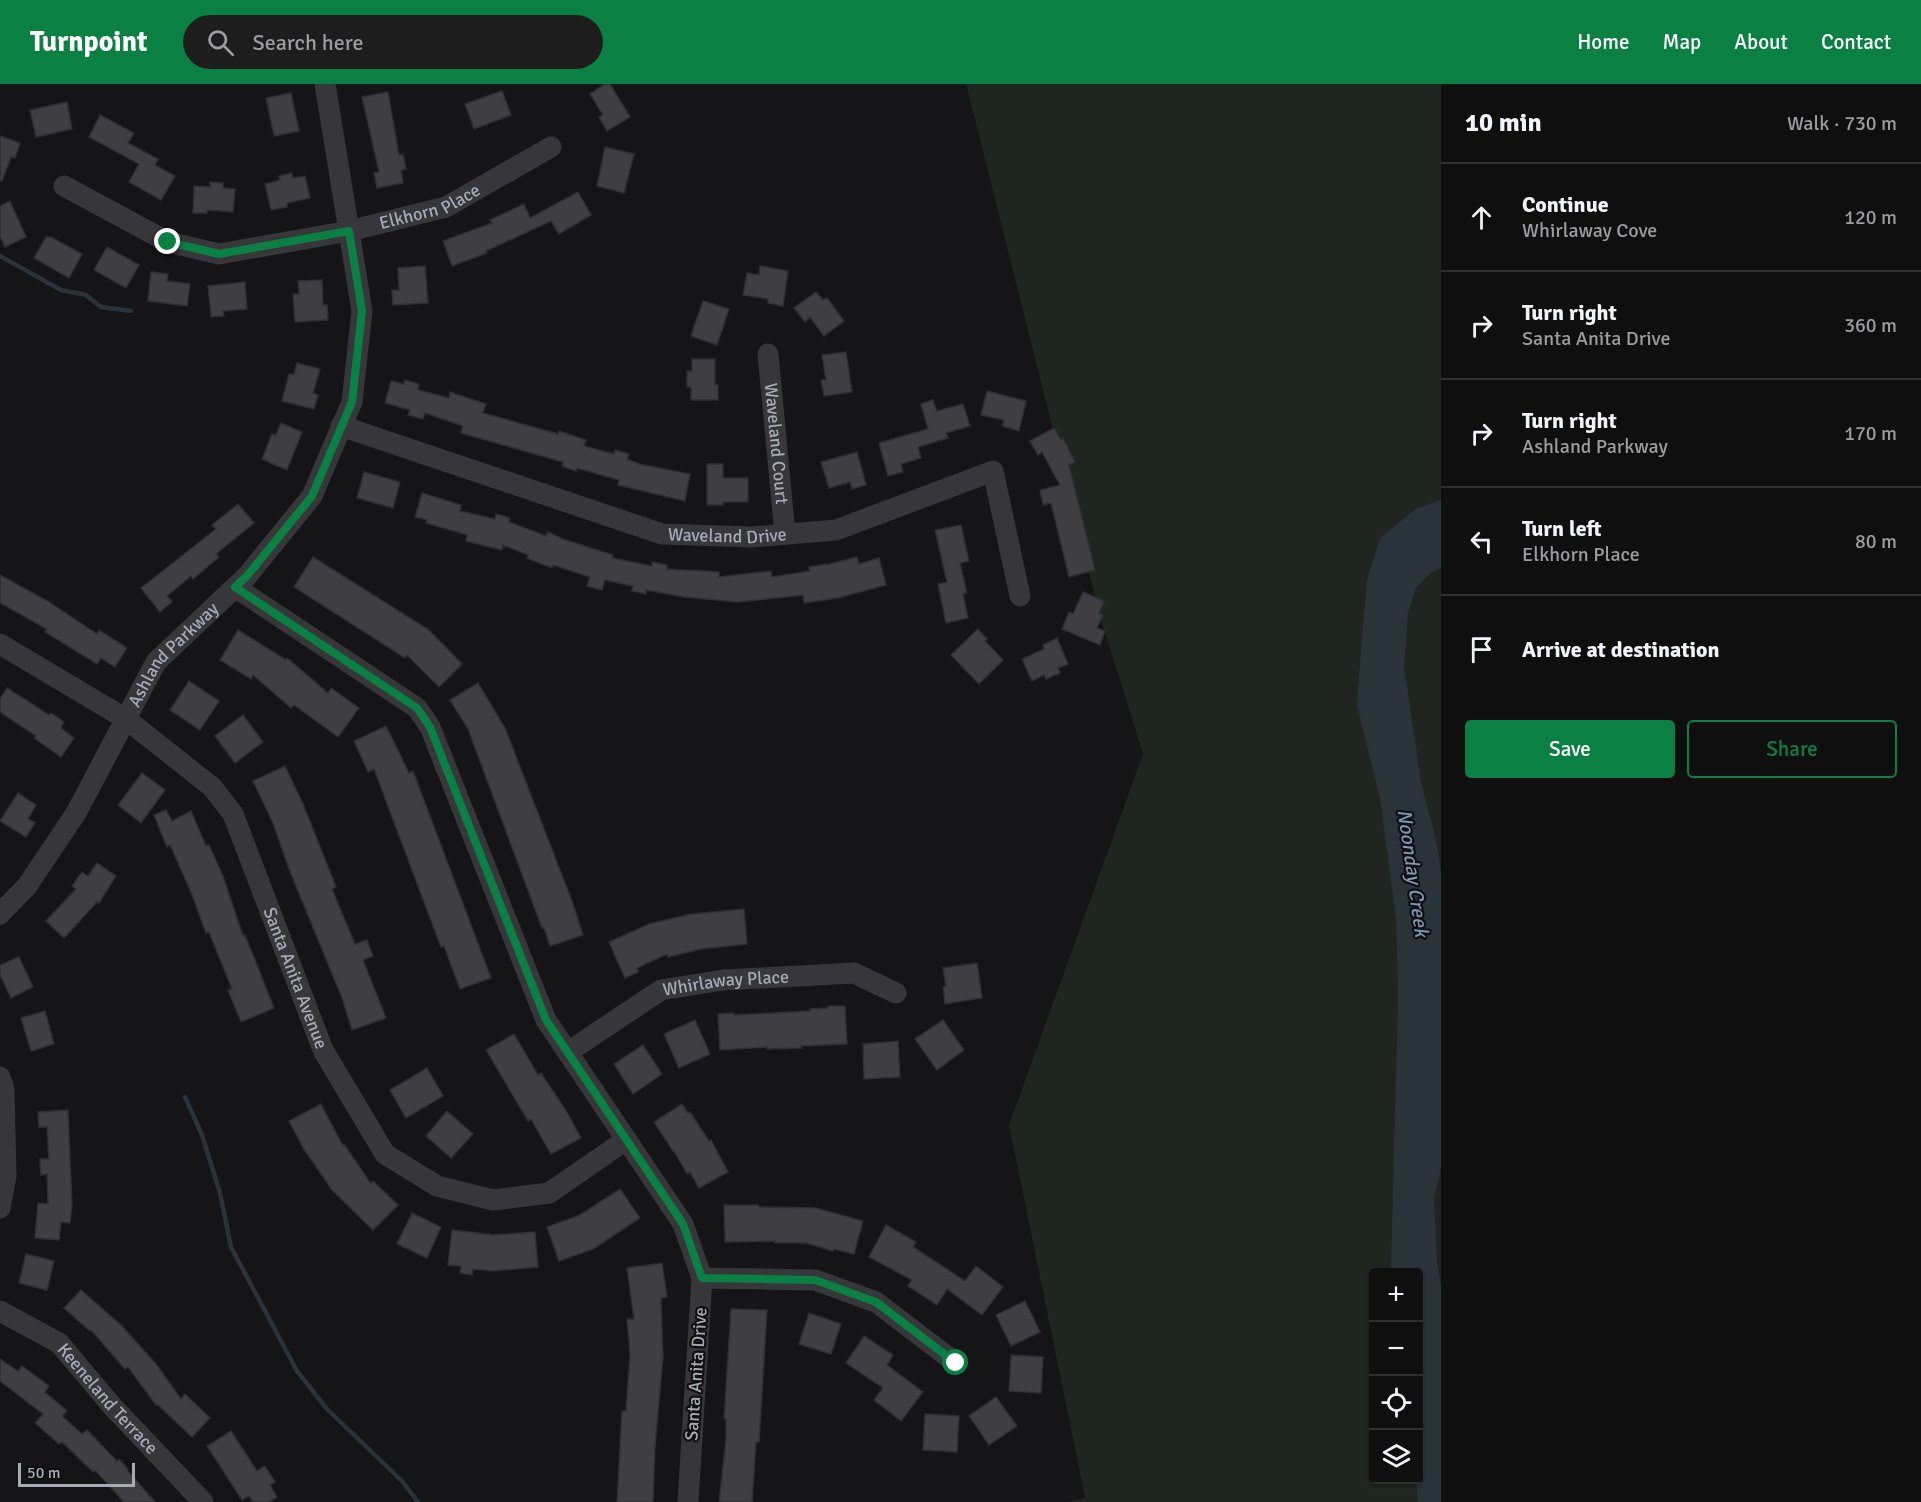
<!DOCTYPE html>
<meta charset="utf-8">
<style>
:root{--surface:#100f10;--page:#1e1d1e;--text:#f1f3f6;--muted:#9c9c9f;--line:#302f30;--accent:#0b8043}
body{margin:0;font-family:Signika,sans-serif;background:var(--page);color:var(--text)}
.controls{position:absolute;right:18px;bottom:18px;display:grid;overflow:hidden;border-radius:6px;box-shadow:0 2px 4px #0004}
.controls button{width:54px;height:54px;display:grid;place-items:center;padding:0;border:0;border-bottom:2px solid var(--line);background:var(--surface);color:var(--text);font:30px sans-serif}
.scale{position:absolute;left:18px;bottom:15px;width:117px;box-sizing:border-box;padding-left:6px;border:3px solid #a6abb6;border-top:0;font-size:16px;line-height:21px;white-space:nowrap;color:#a6abb6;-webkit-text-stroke:4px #100f11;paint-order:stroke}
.stop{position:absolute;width:18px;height:18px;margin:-14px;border:4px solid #0b8043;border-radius:50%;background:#fff}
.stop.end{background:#0b8043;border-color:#fff;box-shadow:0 2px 6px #0008}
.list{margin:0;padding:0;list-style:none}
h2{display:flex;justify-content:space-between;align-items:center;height:78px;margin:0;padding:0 24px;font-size:26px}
h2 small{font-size:20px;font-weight:400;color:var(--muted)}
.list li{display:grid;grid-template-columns:39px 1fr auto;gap:18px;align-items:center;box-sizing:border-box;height:108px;padding:0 24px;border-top:2px solid var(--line)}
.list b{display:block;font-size:22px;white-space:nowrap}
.list p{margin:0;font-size:20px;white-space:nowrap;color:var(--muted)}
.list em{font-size:20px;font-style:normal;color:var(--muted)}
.actions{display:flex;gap:12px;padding:18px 24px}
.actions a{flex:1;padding:14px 0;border:2px solid var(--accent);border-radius:6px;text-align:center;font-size:21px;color:var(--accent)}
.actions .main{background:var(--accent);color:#fff}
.icon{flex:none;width:33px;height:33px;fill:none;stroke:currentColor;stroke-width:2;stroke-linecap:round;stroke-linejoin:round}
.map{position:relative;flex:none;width:1441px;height:1418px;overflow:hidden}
header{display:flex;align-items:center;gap:36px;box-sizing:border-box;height:84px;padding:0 30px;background:var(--accent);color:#fff}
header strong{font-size:28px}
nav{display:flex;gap:33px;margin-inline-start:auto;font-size:21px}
.search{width:420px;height:54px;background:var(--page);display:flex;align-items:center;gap:15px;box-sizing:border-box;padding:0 21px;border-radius:33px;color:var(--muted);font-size:22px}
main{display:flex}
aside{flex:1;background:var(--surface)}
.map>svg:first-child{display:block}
.green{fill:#1f2620;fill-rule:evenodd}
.water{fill:#2b333a}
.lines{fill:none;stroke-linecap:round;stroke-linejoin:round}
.stream{stroke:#2b333a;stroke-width:4.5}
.building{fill:#3f3f43;stroke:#2f2e32;stroke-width:1.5}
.minor{stroke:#36363b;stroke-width:21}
.route{stroke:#0b8043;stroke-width:8}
.labels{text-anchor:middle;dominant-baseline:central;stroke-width:4.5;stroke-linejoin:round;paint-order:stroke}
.street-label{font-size:18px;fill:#a6abb6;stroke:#100f11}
.water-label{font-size:20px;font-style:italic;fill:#7d97b1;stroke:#100f11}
</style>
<header>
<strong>Turnpoint</strong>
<div class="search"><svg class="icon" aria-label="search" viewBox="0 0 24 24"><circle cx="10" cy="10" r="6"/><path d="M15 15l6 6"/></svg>Search here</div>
<nav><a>Home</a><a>Map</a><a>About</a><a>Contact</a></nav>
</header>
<main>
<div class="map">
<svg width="1441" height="1418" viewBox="0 0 1441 1418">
<rect width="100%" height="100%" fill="#151416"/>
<path class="green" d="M966 0H1441V1418H1067L1085 1413 1009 1041 1143 670 1100 532ZM1374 1188H1418V1396H1374Z"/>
<polygon class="water" points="1441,416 1441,484 1430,489 1416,504 1408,528 1404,582 1421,699 1436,755 1441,788 1441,1084 1434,1114 1437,1178 1441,1202 1441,1418 1418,1418 1416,1396 1418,1396 1418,1188 1391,1188 1398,913 1396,834 1380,714 1357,621 1361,567 1367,497 1380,454 1416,425"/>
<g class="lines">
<g class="stream">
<polyline points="0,172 61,206 86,211 101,223 131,227"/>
<polyline points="185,1013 202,1051 220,1109 231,1163 297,1287 327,1325 402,1397 418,1418"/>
</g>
</g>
<g class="building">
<polygon points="605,0 610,0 630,33 607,47 599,33 603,31 590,10"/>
<polygon points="502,7 511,31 474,45 465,20"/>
<polygon points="388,8 399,71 403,70 406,85 401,86 403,99 377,104 374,89 379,88 362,13"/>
<polygon points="291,9 299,47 274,52 266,14"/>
<polygon points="67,18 72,45 36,53 30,26"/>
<polygon points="100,31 134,49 128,59 158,75 155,81 175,92 161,116 129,98 139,80 89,53"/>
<polygon points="0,52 20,59 15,74 11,73 2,97 0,97"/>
<polygon points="605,63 634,70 624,109 597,102"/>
<polygon points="292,89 293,94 305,92 310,114 287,119 287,123 271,126 265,100 280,96 279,92"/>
<polygon points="210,98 223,99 223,104 235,105 233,128 207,126 207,129 193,129 194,102 210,103"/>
<polygon points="578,108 591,131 559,150 551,137 486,167 487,169 452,182 443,157 492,139 490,136 524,120 530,134"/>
<polygon points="10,117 26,153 5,163 0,152 0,122"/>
<polygon points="46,153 51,153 82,170 69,194 34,174"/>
<polygon points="107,163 139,181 126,204 94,186"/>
<polygon points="425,182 428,219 393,221 392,206 399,206 398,184"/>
<polygon points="760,182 788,187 783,222 768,219 768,215 743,211 747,189 759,191"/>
<polygon points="151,188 168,190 167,197 190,200 187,222 148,217"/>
<polygon points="322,196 323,221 327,221 328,236 295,238 293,210 299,210 298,197"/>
<polygon points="245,198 247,225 223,227 224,232 211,233 208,202"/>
<polygon points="816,208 823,216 827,214 844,237 824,252 810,233 805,238 794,224"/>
<polygon points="703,217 729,225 717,261 691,252"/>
<polygon points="846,268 852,308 824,312 821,296 826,296 822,271"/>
<polygon points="692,275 715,275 715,301 718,301 718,316 691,316 691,303 687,303 687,287 692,287"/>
<polygon points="297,279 320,285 313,309 318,311 314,325 282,317 289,290 294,291"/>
<polygon points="405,296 419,300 418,306 449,314 450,308 486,320 483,329 558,350 559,347 586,356 584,362 614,370 615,366 629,370 627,375 639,380 690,390 685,417 618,401 619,396 577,384 576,387 562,382 563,378 461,349 463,342 425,329 423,335 408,331 410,326 385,319 391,297 404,300"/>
<polygon points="987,307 1026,317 1019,347 1002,342 1004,336 981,331"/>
<polygon points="933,316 937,327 963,320 970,342 946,349 948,354 918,363 921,374 901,380 903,388 888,392 879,359 928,345 921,320"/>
<polygon points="281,339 302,348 287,386 262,375 272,350 276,351"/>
<polygon points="1054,344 1061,356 1063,354 1075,378 1069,381 1095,486 1069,493 1051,419 1043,421 1040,406 1060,401 1042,368 1038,371 1030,357"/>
<polygon points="857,368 866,401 852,405 850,398 829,404 821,378"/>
<polygon points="707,380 723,380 723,394 748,394 748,418 723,418 723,421 707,421"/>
<polygon points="364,388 400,398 393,424 357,414"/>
<polygon points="422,409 461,421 460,427 495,435 496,430 510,434 509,438 546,452 548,448 563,455 613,471 612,474 652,482 652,478 667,481 667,485 719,488 719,493 771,487 772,493 810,487 809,483 826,480 826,481 857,473 859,480 879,474 886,501 838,514 804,519 803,511 738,518 684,513 646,506 646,510 632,507 633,502 605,496 602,506 587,502 590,493 553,481 552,484 527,474 528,471 503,461 502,466 466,457 467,451 426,439 427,436 415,433"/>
<polygon points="238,420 254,439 216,470 219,473 193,495 191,492 167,512 172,518 160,528 141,504 216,445 212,441"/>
<polygon points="961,441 969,477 960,479 967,509 963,510 968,534 946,539 938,500 947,498 935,446"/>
<polygon points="313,473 429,546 462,580 439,603 407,571 405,574 294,503"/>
<polygon points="0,491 49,518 97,550 99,546 127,564 115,583 101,574 97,580 45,548 47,545 0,519"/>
<polygon points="1083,508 1104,517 1099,529 1103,531 1097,544 1105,547 1100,561 1062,545 1069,528 1073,530"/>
<polygon points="978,545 987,555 985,557 1003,576 979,600 951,571"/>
<polygon points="238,546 286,576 287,574 328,609 331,604 359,624 338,653 294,621 291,624 253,591 251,595 220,576"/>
<polygon points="1057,554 1068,580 1058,584 1060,589 1046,595 1044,591 1032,597 1022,575 1044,565 1043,561"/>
<polygon points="189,597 219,617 200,646 170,626"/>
<polygon points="478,599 505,644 572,817 583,851 550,862 544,844 542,844 468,645 450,616"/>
<polygon points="7,604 49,631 51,629 64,638 61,644 74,654 61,673 34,654 36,652 0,628 0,615"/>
<polygon points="243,631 263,658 235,679 215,652"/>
<polygon points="386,642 409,689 413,687 491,894 460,905 444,862 441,863 374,685 368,688 354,657"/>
<polygon points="285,682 303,720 336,803 332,805 355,860 367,856 373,872 363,876 386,934 352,946 342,914 289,785 273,739 253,697"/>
<polygon points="142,689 165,706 141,739 118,721"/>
<polygon points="18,709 36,721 28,735 35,739 26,753 0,737"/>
<polygon points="166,726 172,737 191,727 206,762 209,761 223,792 243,852 245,851 274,924 241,938 228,906 232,905 209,848 206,849 191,808 170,761 167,763 154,731"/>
<polygon points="97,779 116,792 99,819 97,818 64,854 46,837 76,805 72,802 82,788 88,792"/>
<polygon points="744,825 747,860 701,865 668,873 667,870 637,884 638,888 625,894 609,858 649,840 691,830"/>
<polygon points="19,873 33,903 11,914 0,891 0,881"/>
<polygon points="977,879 982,914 945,920 943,903 946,902 943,884"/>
<polygon points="828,922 845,922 847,960 801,962 802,964 767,965 767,963 720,966 718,930 734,929 734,931 810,927 810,925 828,924"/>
<polygon points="45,927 54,960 31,967 21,934"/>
<polygon points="695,936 710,970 679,984 664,950"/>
<polygon points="943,936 964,966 937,986 915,955"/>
<polygon points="514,950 538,991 541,989 565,1025 581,1054 551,1070 531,1035 528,1037 486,966"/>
<polygon points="898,957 900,993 864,995 863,960"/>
<polygon points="643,961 662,990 633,1010 614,980"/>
<polygon points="427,984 443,1012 406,1034 390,1006"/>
<polygon points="321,1020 343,1062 344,1060 371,1100 373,1097 398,1121 373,1146 332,1106 304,1065 289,1037"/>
<polygon points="682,1020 688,1029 690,1028 709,1057 711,1056 728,1088 699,1104 690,1088 687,1090 674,1067 673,1067 654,1038"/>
<polygon points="68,1026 72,1122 70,1139 61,1138 59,1156 35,1154 38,1119 48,1120 47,1090 41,1091 40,1075 49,1075 47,1043 39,1043 38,1028"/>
<polygon points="447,1027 473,1050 451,1074 426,1052"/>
<polygon points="620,1105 640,1134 593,1165 559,1177 547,1143 580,1131"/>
<polygon points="724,1121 758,1121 759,1123 816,1124 863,1137 854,1170 834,1165 833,1167 806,1159 775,1159 775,1157 725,1158"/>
<polygon points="412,1129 441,1143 427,1174 397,1160"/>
<polygon points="886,1141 916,1158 913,1163 965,1197 976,1182 1003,1203 982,1231 947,1205 937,1221 908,1202 912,1196 869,1173"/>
<polygon points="452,1146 494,1151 535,1148 538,1183 493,1187 473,1185 472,1191 460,1189 461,1182 448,1181"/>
<polygon points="26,1170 54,1177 47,1206 19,1199"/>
<polygon points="662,1179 667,1213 661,1214 663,1273 655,1363 653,1418 617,1418 622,1327 626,1327 630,1270 627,1235 634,1235 627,1184"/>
<polygon points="81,1206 122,1242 156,1280 181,1315 185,1310 210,1334 192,1353 157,1320 156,1321 128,1283 125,1285 91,1246 90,1247 64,1224"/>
<polygon points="1025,1217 1040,1248 1011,1262 996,1231"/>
<polygon points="731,1225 767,1226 759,1358 756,1358 752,1418 719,1418 726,1356 726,1335 724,1335"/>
<polygon points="809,1229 841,1240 831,1270 799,1260"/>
<polygon points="864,1252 893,1271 887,1281 923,1308 901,1337 874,1316 883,1304 846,1279"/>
<polygon points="1011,1271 1043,1273 1041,1309 1009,1307"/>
<polygon points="0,1275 18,1287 22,1282 49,1302 45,1308 67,1327 62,1332 82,1350 87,1346 117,1377 119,1375 128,1385 127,1386 155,1418 124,1418 95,1386 93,1388 62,1358 59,1360 35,1339 43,1330 0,1297"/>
<polygon points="996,1313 1017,1342 989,1361 969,1332"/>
<polygon points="925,1330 959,1332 957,1368 923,1366"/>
<polygon points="231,1347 257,1387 265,1382 275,1398 270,1401 277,1413 269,1418 253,1418 249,1412 242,1416 207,1362"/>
</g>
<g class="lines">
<g class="minor">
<path id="s1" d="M64 102 168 158 219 170 349 147 446 123 551 63"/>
<path id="s2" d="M768 270 785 450"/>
<path id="s3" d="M341 342 662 450 752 453 836 446 993 387 1020 512"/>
<polyline points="235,503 417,624 430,643 546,936 683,1140 702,1194 688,1418"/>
<path id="s4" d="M0 560 126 635 212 703 233 730 323 966 385 1070 437 1102 493 1116 549 1109 626 1056"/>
<path id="s5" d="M0 830 27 802 76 729 156 578 247 492 312 412 352 318 362 227 325 0"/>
<path id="s6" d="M568 968 661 906 723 896 854 889 896 909"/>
<polyline points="0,993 4,1005 6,1092 0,1124"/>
<polyline points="702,1194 815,1196 876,1218 956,1279"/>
<path id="s7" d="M0 1227 59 1259 113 1323 203 1418"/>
</g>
</g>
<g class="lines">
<polyline class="route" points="168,158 219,170 349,147 362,227 352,318 312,412 247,492 235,503 417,624 430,643 546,936 683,1140 702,1194 815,1196 876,1218 956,1279"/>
</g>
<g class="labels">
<g class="street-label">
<text stroke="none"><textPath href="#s1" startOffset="387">Elkhorn Place</textPath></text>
<text stroke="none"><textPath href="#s2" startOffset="90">Waveland Court</textPath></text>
<text stroke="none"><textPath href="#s3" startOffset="404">Waveland Drive</textPath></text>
<text stroke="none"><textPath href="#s5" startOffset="314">Ashland Parkway</textPath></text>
<text stroke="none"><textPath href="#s4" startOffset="466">Santa Anita Avenue</textPath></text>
<text stroke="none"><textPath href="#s6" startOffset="177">Whirlaway Place</textPath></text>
<text transform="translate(696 1290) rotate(-86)">Santa Anita Drive</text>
<text stroke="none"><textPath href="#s7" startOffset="141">Keeneland Terrace</textPath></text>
</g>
<g class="water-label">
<text transform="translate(1413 789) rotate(82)">Noonday Creek</text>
</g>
</g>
</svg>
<div class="controls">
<button>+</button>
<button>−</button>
<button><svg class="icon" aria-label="locate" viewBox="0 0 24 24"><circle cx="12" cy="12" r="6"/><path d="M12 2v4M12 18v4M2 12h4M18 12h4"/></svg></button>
<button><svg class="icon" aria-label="layers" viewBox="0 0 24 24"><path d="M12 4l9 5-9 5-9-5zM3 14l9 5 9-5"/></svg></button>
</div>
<div class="scale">50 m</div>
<div class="stop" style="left:956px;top:1279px"></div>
<div class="stop end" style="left:168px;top:158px"></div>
</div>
<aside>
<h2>10 min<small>Walk · 730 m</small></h2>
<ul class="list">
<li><svg class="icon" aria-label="ahead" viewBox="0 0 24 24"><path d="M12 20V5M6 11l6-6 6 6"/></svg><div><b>Continue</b><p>Whirlaway Cove</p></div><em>120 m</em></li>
<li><svg class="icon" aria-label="right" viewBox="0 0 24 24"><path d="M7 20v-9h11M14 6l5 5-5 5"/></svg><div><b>Turn right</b><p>Santa Anita Drive</p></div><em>360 m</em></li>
<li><svg class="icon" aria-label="right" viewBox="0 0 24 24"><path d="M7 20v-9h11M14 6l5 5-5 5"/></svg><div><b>Turn right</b><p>Ashland Parkway</p></div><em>170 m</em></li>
<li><svg class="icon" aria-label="left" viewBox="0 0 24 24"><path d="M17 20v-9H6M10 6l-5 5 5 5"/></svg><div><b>Turn left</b><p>Elkhorn Place</p></div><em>80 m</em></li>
<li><svg class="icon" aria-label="arrive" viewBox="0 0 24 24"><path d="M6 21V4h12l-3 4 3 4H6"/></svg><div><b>Arrive at destination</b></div></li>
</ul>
<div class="actions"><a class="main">Save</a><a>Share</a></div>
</aside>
</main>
